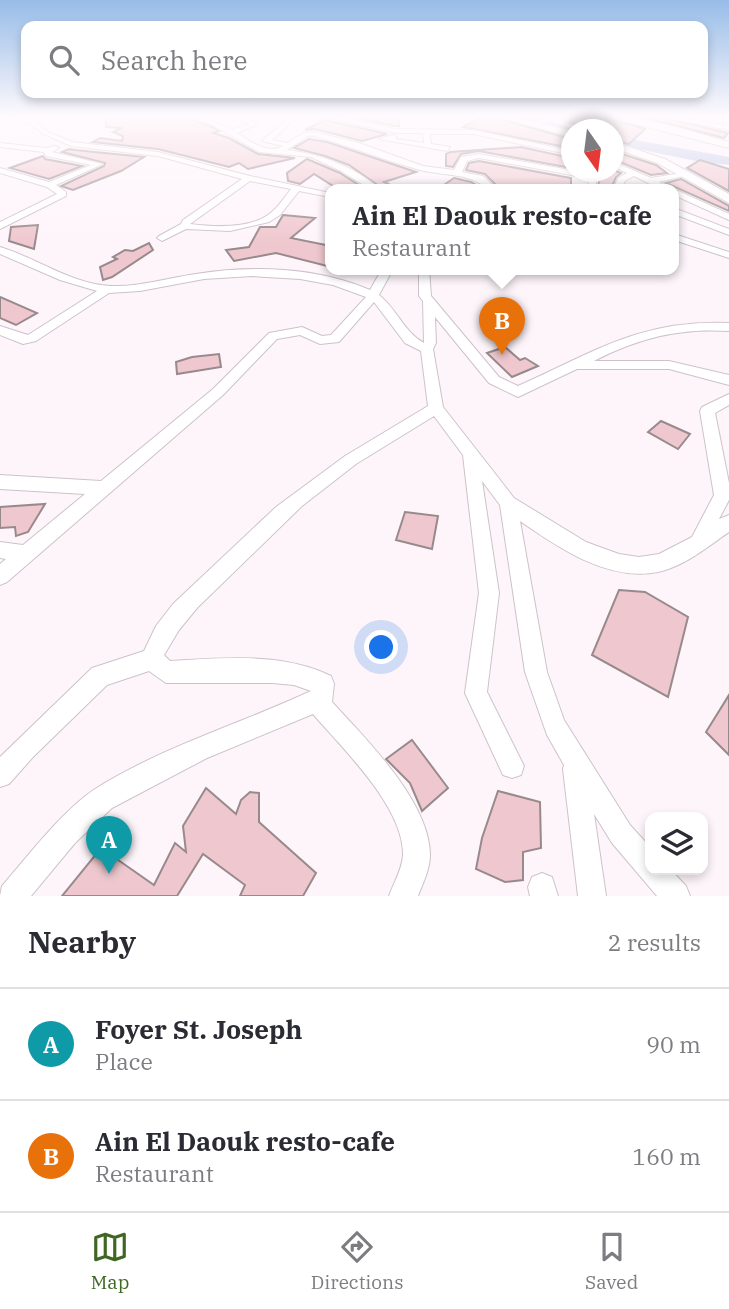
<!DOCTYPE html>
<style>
:root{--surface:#fff;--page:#f2f2f3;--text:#2b2b33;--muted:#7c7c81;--line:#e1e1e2;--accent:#3f6722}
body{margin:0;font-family:"IBM Plex Serif",serif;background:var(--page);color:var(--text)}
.controls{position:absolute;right:21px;bottom:21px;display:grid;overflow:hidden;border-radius:14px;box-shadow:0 4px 10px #0003}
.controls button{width:63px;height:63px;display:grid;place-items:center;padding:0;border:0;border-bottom:2px solid var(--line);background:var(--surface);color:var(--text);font:35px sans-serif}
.compass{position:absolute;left:561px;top:119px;width:63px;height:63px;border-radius:50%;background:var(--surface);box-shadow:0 4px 10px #0003;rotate:166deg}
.you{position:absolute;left:382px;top:648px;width:24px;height:24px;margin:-18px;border:5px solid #fff;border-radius:50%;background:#1a73e8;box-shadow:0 0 0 10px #1a73e833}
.badge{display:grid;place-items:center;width:46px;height:46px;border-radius:50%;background:var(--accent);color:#fff;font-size:23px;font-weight:700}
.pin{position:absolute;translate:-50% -58px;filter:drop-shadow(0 2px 4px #0008)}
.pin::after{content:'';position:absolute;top:37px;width:24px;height:21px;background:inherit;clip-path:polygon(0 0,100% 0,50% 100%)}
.popup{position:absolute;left:325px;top:184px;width:354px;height:91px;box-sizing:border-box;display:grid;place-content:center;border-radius:14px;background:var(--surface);filter:drop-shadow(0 2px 5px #0005);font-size:23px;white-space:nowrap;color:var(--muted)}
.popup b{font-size:26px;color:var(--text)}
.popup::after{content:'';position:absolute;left:50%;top:100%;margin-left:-14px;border:14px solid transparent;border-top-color:var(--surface)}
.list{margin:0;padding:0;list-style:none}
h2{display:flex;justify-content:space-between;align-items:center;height:91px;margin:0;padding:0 28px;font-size:30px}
h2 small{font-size:23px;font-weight:400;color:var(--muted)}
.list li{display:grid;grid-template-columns:46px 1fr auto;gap:21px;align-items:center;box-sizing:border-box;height:112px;padding:0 28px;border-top:2px solid var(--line)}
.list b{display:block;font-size:26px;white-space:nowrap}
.list p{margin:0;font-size:23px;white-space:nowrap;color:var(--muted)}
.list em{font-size:23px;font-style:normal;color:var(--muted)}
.icon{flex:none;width:38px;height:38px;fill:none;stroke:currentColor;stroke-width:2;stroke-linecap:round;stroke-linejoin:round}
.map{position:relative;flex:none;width:729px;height:896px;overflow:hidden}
.search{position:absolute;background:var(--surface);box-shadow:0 4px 10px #0003;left:21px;right:21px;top:21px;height:77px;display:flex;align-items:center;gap:18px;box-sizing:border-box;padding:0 24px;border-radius:14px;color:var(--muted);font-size:26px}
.sheet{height:315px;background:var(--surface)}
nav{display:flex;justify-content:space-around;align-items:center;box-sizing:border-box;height:98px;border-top:2px solid var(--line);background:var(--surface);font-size:19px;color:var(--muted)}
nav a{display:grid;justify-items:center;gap:4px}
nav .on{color:var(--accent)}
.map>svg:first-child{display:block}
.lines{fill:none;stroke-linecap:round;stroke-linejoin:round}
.river{fill:#bfc9e8;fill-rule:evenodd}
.building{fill:#efc8cf;stroke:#988a8c;stroke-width:2}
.minor-casing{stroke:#cdc2ca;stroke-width:2}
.major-casing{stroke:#cdc2ca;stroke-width:2}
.minor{fill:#fff;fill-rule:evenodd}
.major{fill:#fff;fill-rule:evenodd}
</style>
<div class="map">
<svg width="729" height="896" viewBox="0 0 729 896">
<rect width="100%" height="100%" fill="#fef5fb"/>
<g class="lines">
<g class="river">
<polygon points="516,117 537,117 578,130 572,130 572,134"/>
<polygon points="614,136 729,157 729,165 701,162 614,144"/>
</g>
</g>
<g class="building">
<polygon points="106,117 186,117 212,127 219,131 213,133 229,138 258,154 295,158 248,169 239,163 229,167 158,149 93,142 100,138 122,141 123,136 113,132 122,128 106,127"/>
<polygon points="353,117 398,117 399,126 395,126"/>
<polygon points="482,117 497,118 571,139 571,148 463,127"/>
<polygon points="571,117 606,117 645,129 629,144 613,140 613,130 570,123"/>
<polygon points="642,117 662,117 728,133 724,138"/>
<polygon points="325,120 387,134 362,141 315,129 305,130"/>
<polygon points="309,139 327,142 416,172 384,182 399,189 383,189 349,165 325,156 294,148"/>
<polygon points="521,147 571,158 571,168 479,151 461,154 453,167 446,166 446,154 450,152"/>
<polygon points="69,149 75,150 144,157 121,171 73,190 61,186 104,166 105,163 62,152"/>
<polygon points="613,151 656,165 667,173 651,175 613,159"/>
<polygon points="43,156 45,159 82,166 49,179 10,168"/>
<polygon points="307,159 340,173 365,189 338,189 314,174 300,184 288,181 287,173"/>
<polygon points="700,160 729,169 729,191 687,168"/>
<polygon points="479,161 571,178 571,189 500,189 485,174 466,170 469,163"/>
<polygon points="613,170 621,173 616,177 613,184 615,189 597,189 602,172"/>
<polygon points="454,178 471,182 483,189 438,189"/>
<polygon points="681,179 729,206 729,211 666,183"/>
<polygon points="283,215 315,218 291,238 331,246 331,267 276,253 234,261 226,250 249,247 260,227 276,227"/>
<polygon points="38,225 34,249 9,241 11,227"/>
<polygon points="149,243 153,250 112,277 103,280 100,267 117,259 113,257 125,250 133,251"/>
<polygon points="0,297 37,313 16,325 0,318"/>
<polygon points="505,347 520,360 525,358 538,366 512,377 487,353"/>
<polygon points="219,354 221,367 177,374 176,362 192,357"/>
<polygon points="661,421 690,434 678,449 648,432"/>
<polygon points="45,504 28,532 16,536 15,527 0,528 0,507"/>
<polygon points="405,512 438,516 432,549 396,540"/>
<polygon points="619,590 645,592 688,617 668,697 592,655"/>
<polygon points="729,695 729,755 706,732"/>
<polygon points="412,740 448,788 422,811 410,783 386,759"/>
<polygon points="206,788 236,814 241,800 250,792 259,793 259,822 316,873 303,896 240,896 245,885 203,854 177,896 62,896 101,848 154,885 175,843 186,852 183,826"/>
<polygon points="498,791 540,802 541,848 523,852 523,880 505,882 476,869 482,838"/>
</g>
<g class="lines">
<defs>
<g id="minor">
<path d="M0 117 32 119 48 132 72 142 158 152 250 176 330 193V197L299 191 280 215 269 222 230 231 186 229 162 241 157 238 159 236 181 224 183 220 242 179 158 156 71 146 44 134 28 122 0 120ZM250 181 291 189C284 198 278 208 268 215 248 229 214 227 190 224Z"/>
<path d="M188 117C204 117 217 123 232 130L249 124 238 118 245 117 258 124 237 133C250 141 268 155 283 146L262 141 290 117H297L272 140 287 143 304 133 314 132 359 143 423 166 454 170 461 157 479 154 587 173 596 177V186L593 189H583L588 185 589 180 582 177 479 158 467 161 462 172 483 176 497 189H488C468 172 443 176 420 170 384 160 350 146 314 136H308L287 150C321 154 353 166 380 189H370L341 171 311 157 259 152 213 125Z"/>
<polygon points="325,117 339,117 395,129 473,130 572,151 572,155 473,134 430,134 431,144 450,147 447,151 379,139 393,135 397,137 395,139 424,143 423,133 395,133"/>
<polygon points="551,117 562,117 535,126 532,124"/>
<polygon points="664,117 680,117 729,126 729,130"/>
<polygon points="0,143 46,148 55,146 59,148 52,152 103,164 56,185 66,192 66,196 0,229 0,222 57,194 47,187 0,173 0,168 49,182 91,165 46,156 44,152 0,147"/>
<polygon points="614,162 651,178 688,172 692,174 659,182 671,189 660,189 634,176 625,181 623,185 627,189 618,189 615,185 618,178 627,173 614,167"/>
<polygon points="674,189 729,214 729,220 674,195"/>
<polygon points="674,208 729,229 729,235 674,214"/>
<polygon points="674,234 729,252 729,258 674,240"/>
<path d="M0 247C37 258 71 284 111 286 139 287 168 278 196 274 252 265 317 267 370 290L382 269H393L379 295C397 309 404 332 424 343L423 301 419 296V269H429L431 296 499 377 518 386C594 352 641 319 729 323V331C679 328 638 338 594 361H669L729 375V385L669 369H577L518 397 489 383 435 317 436 343 433 349 443 407 514 498 586 542 619 554 639 557 659 554 692 537 714 495 700 411 702 407 729 394V405L715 413 729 483V500L719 519 729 515V532C707 547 685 566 658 572 608 582 559 548 520 521L547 672 564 720 630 825 650 847V870H671L686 886 690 896H657L612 843 594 814 606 896H578L563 769 564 765 547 735 525 672 500 505 482 481 499 593 487 692 524 766 521 775 512 778 503 775 465 693 479 593 463 455 434 416 356 464 302 506 197 608 179 630 164 655 170 661C222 658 283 652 331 676L334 684 332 702C365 738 430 802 430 855 430 869 423 883 418 896H389C394 882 402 870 403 855 404 807 342 748 313 714L207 758 112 808 75 843 31 896H0L2 886C28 856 63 810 95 789 162 747 240 724 311 691L294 685 272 683H166L149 671 107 685 33 757 9 784 0 787V757L92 668 144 651 156 626 173 604 276 507 345 456 428 406 421 351 405 343 374 302 339 342 320 344 300 335 277 339 223 395 7 582 0 585V564L6 559 0 558V542L23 545 85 494 0 489V475L101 481 213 389 269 333 302 327 322 336 331 335 366 297 333 285 300 279 252 276 204 279 140 291 109 293 36 341 23 344 0 335V326L28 335 97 291 60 280 0 254Z"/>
<polygon points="542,873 552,877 558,896 530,896 528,887 532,877"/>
</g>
<g id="major">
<polygon points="499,117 515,117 572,131 572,137"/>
<path d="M608 117C649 117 689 131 729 142V148Z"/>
<polygon points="614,142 665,159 729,194 729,203 657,163 614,148"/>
</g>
</defs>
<use href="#minor" class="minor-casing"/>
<use href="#major" class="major-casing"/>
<use href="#minor" class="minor"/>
<use href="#major" class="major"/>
</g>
<linearGradient id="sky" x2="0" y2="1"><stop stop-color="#97bce8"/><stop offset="0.48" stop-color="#fffafd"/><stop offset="1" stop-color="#fffafd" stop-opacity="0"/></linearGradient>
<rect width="729" height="243" fill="url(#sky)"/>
</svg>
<div class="controls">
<button><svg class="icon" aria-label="layers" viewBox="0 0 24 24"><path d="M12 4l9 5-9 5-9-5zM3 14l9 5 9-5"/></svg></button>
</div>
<svg class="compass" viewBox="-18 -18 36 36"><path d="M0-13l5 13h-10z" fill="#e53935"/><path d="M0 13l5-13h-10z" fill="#7c7c81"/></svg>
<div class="you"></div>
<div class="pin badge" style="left:109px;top:874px;background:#0f9aa8">A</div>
<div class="pin badge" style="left:502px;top:355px;background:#e8710a">B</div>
<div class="popup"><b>Ain El Daouk resto-cafe</b>Restaurant</div>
<div class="search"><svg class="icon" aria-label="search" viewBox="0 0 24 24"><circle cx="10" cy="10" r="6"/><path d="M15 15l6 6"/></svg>Search here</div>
</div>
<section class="sheet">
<h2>Nearby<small>2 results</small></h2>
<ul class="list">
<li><span class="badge" style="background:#0f9aa8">A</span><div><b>Foyer St. Joseph</b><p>Place</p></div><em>90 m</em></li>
<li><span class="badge" style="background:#e8710a">B</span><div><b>Ain El Daouk resto-cafe</b><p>Restaurant</p></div><em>160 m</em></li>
</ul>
</section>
<nav>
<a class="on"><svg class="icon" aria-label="map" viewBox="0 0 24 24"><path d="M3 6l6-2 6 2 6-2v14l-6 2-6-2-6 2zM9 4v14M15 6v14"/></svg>Map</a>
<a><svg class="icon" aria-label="directions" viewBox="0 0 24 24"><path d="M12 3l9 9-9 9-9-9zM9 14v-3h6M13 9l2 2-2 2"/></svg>Directions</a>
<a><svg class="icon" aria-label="saved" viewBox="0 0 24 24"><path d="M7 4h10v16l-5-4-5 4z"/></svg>Saved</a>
</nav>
